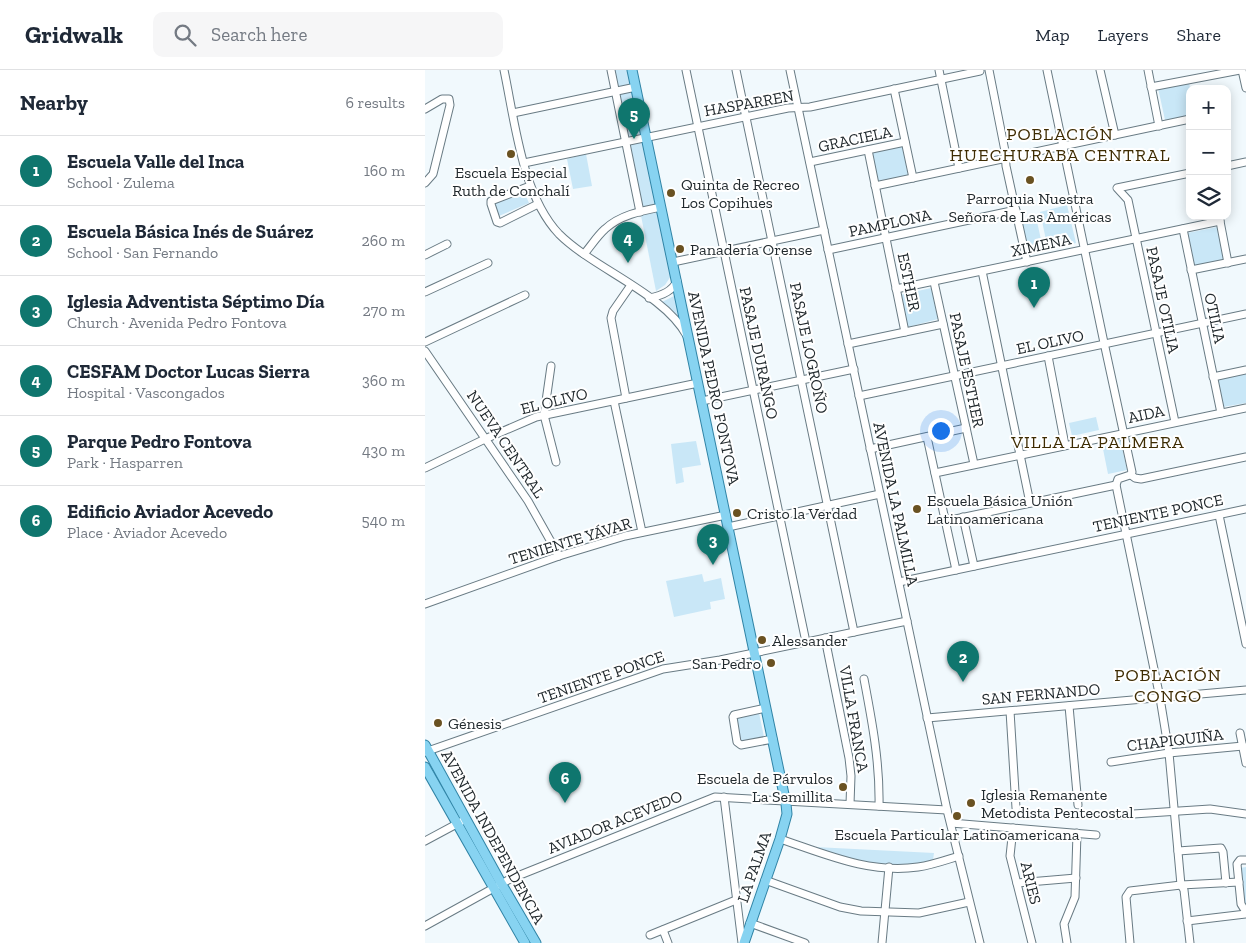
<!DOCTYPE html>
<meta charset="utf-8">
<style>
:root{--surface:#fff;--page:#f6f6f7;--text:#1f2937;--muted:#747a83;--line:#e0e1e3;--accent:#0f766e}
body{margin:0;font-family:"Zilla Slab",serif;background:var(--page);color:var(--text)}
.controls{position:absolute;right:15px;top:15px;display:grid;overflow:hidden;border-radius:10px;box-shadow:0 2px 12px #0003}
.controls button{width:45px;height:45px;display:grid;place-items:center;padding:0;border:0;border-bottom:1px solid var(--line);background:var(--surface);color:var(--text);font:25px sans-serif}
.you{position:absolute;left:515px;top:360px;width:18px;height:18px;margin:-12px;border:4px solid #fff;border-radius:50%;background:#1a73e8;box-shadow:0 0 0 8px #1a73e833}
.badge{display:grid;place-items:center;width:32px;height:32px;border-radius:50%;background:var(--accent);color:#fff;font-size:16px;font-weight:700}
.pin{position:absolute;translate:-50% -41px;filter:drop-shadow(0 1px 2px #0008)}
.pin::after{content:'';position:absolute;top:26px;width:18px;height:15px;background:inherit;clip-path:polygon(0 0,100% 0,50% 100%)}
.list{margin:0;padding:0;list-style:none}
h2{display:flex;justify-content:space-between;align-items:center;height:65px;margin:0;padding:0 20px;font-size:21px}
h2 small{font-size:16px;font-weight:400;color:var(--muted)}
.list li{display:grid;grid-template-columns:32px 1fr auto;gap:15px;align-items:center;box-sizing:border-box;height:70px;padding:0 20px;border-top:1px solid var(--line)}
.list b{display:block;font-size:19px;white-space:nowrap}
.list p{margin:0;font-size:16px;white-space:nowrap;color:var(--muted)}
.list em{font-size:16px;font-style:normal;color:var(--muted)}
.icon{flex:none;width:28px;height:28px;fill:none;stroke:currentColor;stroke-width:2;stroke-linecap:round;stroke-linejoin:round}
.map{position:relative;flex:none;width:821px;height:873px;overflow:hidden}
header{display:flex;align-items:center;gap:30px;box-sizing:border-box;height:70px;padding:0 25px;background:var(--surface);border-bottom:1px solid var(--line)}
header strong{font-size:24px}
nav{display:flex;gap:28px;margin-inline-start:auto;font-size:18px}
.search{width:350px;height:45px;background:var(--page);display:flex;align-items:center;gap:12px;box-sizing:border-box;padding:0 18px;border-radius:10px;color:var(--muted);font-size:19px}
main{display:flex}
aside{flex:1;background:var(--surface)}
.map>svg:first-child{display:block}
.green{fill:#c9e7f7}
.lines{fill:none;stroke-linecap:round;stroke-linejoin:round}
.minor-casing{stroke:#697b84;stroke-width:9}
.major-casing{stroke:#3084a6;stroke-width:11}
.minor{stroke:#fff;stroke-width:7}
.major{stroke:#87d3f1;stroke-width:9}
.poi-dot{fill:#6a5222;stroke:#fff;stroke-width:2}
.labels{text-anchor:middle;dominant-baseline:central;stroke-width:4;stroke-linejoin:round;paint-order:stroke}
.street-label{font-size:16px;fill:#222a2e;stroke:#fff}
.poi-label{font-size:16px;fill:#222a2e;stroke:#fff;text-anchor:start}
.neighbourhood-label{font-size:18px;letter-spacing:1px;fill:#3e2c03;stroke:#fff}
</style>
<header>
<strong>Gridwalk</strong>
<div class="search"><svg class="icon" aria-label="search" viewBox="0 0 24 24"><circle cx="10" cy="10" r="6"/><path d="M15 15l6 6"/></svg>Search here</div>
<nav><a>Map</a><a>Layers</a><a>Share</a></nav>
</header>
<main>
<aside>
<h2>Nearby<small>6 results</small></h2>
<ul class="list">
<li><span class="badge">1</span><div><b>Escuela Valle del Inca</b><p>School · Zulema</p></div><em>160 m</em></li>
<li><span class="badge">2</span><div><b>Escuela Básica Inés de Suárez</b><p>School · San Fernando</p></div><em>260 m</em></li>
<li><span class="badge">3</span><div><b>Iglesia Adventista Séptimo Día</b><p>Church · Avenida Pedro Fontova</p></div><em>270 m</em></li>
<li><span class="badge">4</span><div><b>CESFAM Doctor Lucas Sierra</b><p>Hospital · Vascongados</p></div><em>360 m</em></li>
<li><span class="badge">5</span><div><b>Parque Pedro Fontova</b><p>Park · Hasparren</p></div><em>430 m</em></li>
<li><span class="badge">6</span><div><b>Edificio Aviador Acevedo</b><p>Place · Aviador Acevedo</p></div><em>540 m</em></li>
</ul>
</aside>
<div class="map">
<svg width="821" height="873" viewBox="0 0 821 873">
<rect width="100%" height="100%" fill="#f1f9fd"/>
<g class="green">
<polygon points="187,0 204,0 246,206 240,215 231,221"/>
<polygon points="764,11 765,19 765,45 740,50 733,18"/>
<polygon points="477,74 483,106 452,112 446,80"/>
<polygon points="161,84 167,116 148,119 142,89"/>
<polygon points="99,122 104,133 74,146 68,133"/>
<polygon points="642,135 651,173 623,179 615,142"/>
<polygon points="611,147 618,179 603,183 596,150"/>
<polygon points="792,157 799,190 770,197 762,163"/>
<polygon points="506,218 513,249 483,257 475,225"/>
<polygon points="251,225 257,251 237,232"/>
<polygon points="821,302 821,333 798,337 792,308"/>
<polygon points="671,347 674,360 647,366 644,353"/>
<polygon points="695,368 702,400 683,404 677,374"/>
<polygon points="271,371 276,395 257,398 259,412 251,414 246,374"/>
<polygon points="277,504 279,512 296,508 300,529 285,532 286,539 249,547 241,511"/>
<polygon points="334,643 339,667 315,672 311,648"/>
<polygon points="387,777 390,777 509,783 508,790 485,795 441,793"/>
<polygon points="821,797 821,846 820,846 815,798"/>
</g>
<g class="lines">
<defs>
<g id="minor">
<path d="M79 0C90 52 97 125 134 164 169 199 239 223 262 266"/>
<polyline points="186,0 215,142"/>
<polyline points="261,0 381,572"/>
<polyline points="311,0 429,562"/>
<polyline points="365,0 522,740 555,873"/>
<polyline points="514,0 534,98"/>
<polyline points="564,0 580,81 581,96 602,192"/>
<polyline points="622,0 678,268 707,402 705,405 693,409 691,415 735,628 744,683 756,815 759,820 765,873"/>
<polyline points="675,0 690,65"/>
<polyline points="723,0 734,56"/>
<polyline points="817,0 821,18"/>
<polyline points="726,17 815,0"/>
<polyline points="469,19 488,108"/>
<polyline points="0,39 17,29 24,29 25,35 8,104 0,113"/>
<polyline points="88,43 211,17"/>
<polyline points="443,80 480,262"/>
<polyline points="385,92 480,72"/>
<polyline points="99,93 363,38 385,37 555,1"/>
<polyline points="802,96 821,92"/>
<polyline points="105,116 66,131 66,134 72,152 75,153 113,134"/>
<polyline points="450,116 765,49"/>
<polyline points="794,146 803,193"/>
<polyline points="758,159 796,343"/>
<polyline points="403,180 591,140"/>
<path d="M159 184C166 176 172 166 180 159 195 145 216 141 236 137"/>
<polyline points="0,185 22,174"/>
<polyline points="248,192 399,160"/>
<polyline points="766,200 821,189"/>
<polyline points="557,201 605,433"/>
<polyline points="509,212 549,394"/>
<polyline points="471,219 795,151"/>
<polyline points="0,222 63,193"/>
<path d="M224 228C236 226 247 222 252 211"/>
<polyline points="0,272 100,225"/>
<polyline points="423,274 518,254"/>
<polyline points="0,281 103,431 134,486"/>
<polyline points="623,286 640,375"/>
<polyline points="126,296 119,345 131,392"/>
<polyline points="788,307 821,300"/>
<polyline points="434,326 821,244"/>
<polyline points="201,328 186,248 188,241 206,215"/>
<polyline points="189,331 217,462"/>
<polyline points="277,331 429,299"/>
<polyline points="750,352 703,130 692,118 765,103"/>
<polyline points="502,367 531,500"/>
<polyline points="445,379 541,358"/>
<polyline points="0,398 60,369 111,347 273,313"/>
<polyline points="510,403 821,338"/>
<polyline points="706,405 710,408 716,409 821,387"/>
<polyline points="794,445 821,574"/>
<polyline points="538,447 549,496"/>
<polyline points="521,451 691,415"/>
<polyline points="303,457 455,424"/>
<polyline points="474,512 821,439"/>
<polyline points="0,534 134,486 200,466 301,445"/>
<polyline points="400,568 424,688 426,706 425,734"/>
<path d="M439 609C447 651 455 693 454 736"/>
<polyline points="644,636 653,735"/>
<polyline points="341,638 309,645 308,647 312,672 316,675 348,669"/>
<polyline points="585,641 591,738"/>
<polyline points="502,648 821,620"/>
<polyline points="815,663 821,693"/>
<polyline points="0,682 238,599 295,590 482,551"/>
<polyline points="686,692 744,683 818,676"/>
<polyline points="299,727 317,873"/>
<polyline points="693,745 785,739 821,744"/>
<polyline points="526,753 671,765"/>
<polyline points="588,758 585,786 607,873"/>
<path d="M355 769C400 784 444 804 493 797 507 795 521 790 534 786"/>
<polyline points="0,771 41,749"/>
<polyline points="753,781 796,778 798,782 801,813"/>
<polyline points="821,790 815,790 812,794 816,834 821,842"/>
<polyline points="340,810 415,837 436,841 494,843 544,832"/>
<polyline points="592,813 651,808"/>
<polyline points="762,851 821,844"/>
<polyline points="325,853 380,873"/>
<polyline points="0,856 85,809 290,727 522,740"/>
<polyline points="238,860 243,873"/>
<polyline points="225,865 311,830"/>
<polyline points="457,873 464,797"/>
<polyline points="642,873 639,854 650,827 652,763"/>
<polyline points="705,873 701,827 705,821 756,815 814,812"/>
</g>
<g id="major">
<polyline points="207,0 361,734 362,744 355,769 319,873"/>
<polyline points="0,675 76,813 111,873"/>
<polyline points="0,697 100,873"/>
</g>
</defs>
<use href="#minor" class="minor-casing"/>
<use href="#major" class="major-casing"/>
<use href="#minor" class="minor"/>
<use href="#major" class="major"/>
</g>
<g class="poi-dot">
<circle cx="86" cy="84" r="5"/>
<circle cx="605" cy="110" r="5"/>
<circle cx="246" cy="123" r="5"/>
<circle cx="255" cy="179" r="5"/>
<circle cx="492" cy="439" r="5"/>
<circle cx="312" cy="443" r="5"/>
<circle cx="337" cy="570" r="5"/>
<circle cx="346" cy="593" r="5"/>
<circle cx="13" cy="653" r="5"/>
<circle cx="418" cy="717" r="5"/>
<circle cx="546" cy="733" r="5"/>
<circle cx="532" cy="746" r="5"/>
</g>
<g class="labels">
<g class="street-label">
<text transform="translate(324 33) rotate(-10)">HASPARREN</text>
<text transform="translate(430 69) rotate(-12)">GRACIELA</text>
<text transform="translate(465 153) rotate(-12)">PAMPLONA</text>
<text transform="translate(616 175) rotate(-12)">XIMENA</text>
<text transform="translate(484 212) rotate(78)">ESTHER</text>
<text transform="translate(738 230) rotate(78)">PASAJE OTILIA</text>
<text transform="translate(790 248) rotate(78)">OTILIA</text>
<text transform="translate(625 272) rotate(-12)">EL OLIVO</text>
<text transform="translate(384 278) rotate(78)">PASAJE LOGROÑO</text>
<text transform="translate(334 283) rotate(78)">PASAJE DURANGO</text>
<text transform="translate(542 300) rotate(78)">PASAJE ESTHER</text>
<text transform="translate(289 318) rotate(78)">AVENIDA PEDRO FONTOVA</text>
<text transform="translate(129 331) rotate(-14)">EL OLIVO</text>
<text transform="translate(721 344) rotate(-12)">AIDA</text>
<text transform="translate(81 374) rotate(56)">NUEVA CENTRAL</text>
<text transform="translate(471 434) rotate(78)">AVENIDA LA PALMILLA</text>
<text transform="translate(733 443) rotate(-12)">TENIENTE PONCE</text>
<text transform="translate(145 471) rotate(-17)">TENIENTE YÁVAR</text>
<text transform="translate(176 607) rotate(-19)">TENIENTE PONCE</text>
<text transform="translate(616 624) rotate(-5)">SAN FERNANDO</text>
<text transform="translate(429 649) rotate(80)">VILLA FRANCA</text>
<text transform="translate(750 670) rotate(-7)">CHAPIQUIÑA</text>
<text transform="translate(190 752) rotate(-22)">AVIADOR ACEVEDO</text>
<text transform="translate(68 767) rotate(61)">AVENIDA INDEPENDENCIA</text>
<text transform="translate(329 797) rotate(-71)">LA PALMA</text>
<text transform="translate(606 813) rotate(76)">ARIES</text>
</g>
<g class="poi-label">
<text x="86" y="102" text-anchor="middle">Escuela Especial<tspan x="86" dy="18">Ruth de Conchalí</tspan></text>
<text x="256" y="114">Quinta de Recreo<tspan x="256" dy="18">Los Copihues</tspan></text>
<text x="605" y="128" text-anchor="middle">Parroquia Nuestra<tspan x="605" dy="18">Señora de Las Américas</tspan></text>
<text x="265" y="179">Panadería Orense</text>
<text x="502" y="430">Escuela Básica Unión<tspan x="502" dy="18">Latinoamericana</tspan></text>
<text x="322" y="443">Cristo la Verdad</text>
<text x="347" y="570">Alessander</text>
<text x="336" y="593" text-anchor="end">San Pedro</text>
<text x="23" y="653">Génesis</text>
<text x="408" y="708" text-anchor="end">Escuela de Párvulos<tspan x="408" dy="18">La Semillita</tspan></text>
<text x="556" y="724">Iglesia Remanente<tspan x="556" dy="18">Metodista Pentecostal</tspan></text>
<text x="532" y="764" text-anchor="middle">Escuela Particular Latinoamericana</text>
</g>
<g class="neighbourhood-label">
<text x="635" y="64">POBLACIÓN<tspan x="635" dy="21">HUECHURABA CENTRAL</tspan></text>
<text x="673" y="372">VILLA LA PALMERA</text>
<text x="743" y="605">POBLACIÓN<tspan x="743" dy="21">CONGO</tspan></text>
</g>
</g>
</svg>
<div class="controls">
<button>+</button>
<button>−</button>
<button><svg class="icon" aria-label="layers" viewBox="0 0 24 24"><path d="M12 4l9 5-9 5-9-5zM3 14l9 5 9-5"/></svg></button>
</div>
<div class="you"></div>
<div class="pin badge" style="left:609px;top:238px">1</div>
<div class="pin badge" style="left:538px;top:612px">2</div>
<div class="pin badge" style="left:288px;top:495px">3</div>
<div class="pin badge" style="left:203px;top:193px">4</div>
<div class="pin badge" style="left:209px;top:69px">5</div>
<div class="pin badge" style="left:140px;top:733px">6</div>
</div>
</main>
